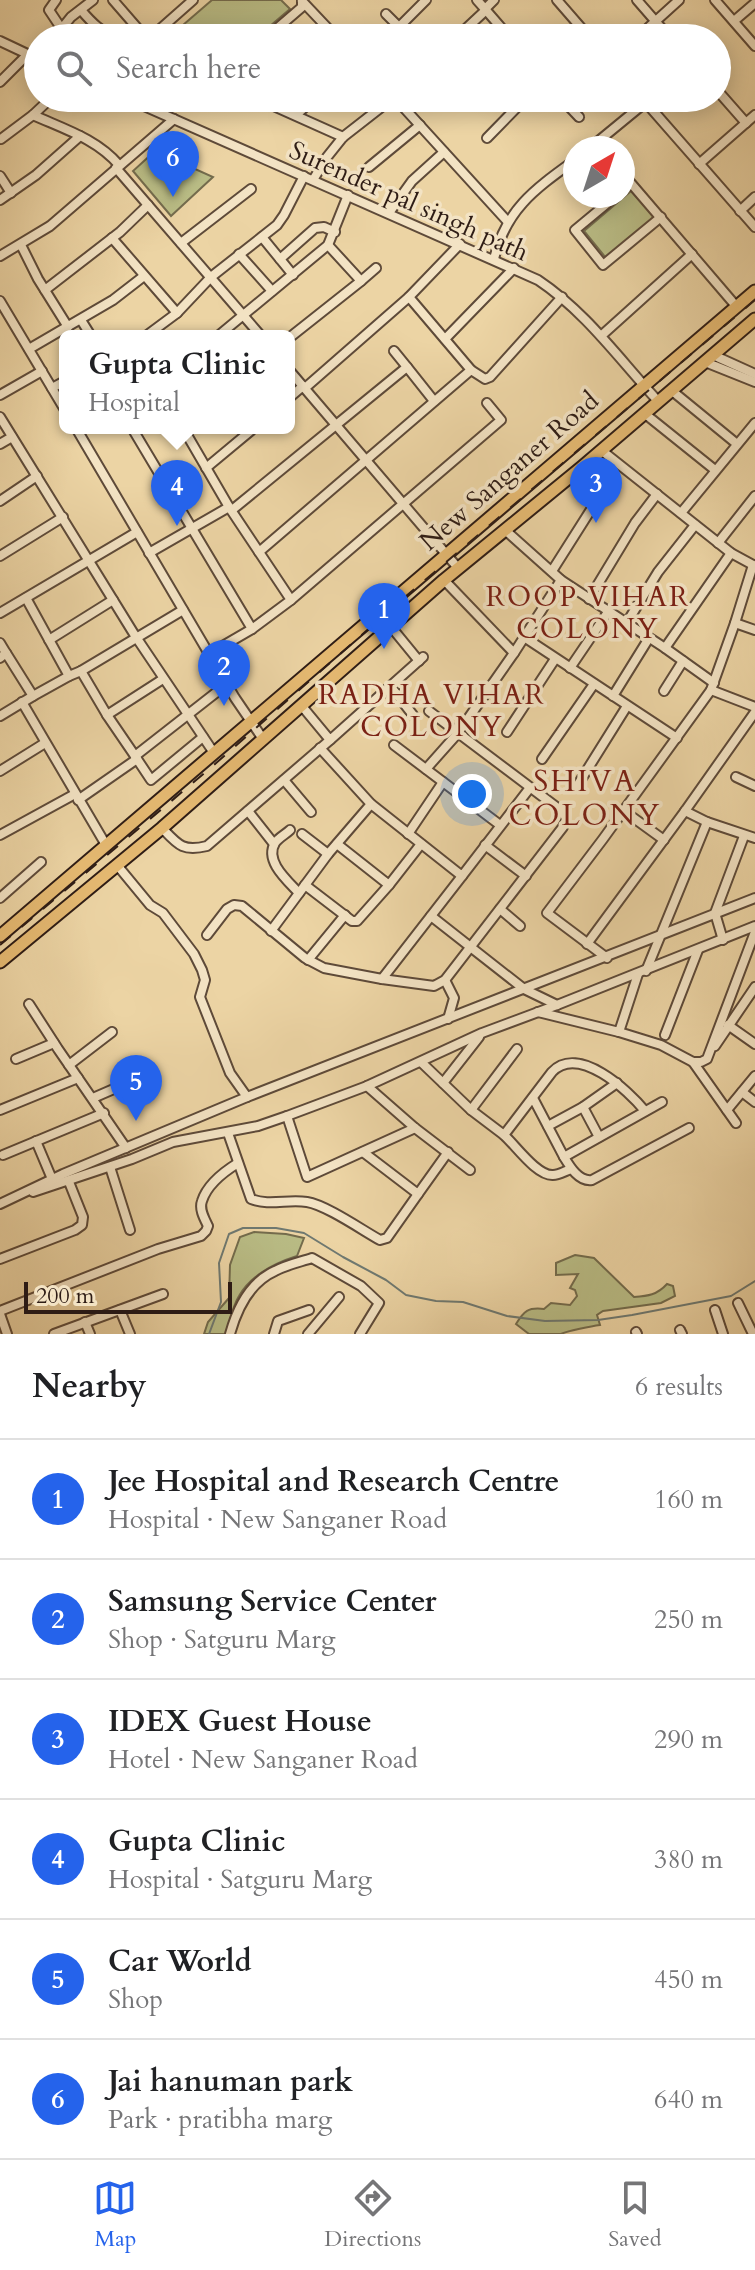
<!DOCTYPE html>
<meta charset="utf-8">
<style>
:root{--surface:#fff;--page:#f6f6f6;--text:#202124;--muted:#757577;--line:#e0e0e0;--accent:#2563eb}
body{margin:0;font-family:Cardo,serif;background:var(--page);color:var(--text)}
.compass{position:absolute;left:563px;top:136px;width:72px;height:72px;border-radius:50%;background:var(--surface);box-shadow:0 4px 20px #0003;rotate:39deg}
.scale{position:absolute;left:24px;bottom:20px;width:208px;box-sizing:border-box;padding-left:8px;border:4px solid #2e1c15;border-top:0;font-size:22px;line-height:28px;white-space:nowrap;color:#2e1c15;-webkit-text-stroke:6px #f3e3c4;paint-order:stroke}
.you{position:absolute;left:472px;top:794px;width:28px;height:28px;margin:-20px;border:6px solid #fff;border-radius:50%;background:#1a73e8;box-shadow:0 0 0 12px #1a73e833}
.badge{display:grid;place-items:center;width:52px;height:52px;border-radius:50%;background:var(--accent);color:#fff;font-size:26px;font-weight:700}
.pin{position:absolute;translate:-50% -66px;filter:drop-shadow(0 2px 4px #0008)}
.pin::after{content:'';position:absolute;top:42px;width:28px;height:24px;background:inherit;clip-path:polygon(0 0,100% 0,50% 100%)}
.popup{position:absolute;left:59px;top:330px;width:236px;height:104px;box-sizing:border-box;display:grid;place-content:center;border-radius:12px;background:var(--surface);filter:drop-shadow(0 2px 6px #0005);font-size:26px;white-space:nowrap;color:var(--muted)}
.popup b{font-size:30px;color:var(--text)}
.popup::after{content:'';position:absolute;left:50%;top:100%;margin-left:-16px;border:16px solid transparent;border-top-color:var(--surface)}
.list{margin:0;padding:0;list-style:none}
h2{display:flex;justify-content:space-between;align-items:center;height:104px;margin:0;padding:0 32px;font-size:34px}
h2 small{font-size:26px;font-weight:400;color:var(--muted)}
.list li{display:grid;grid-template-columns:52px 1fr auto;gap:24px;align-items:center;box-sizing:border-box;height:120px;padding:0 32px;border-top:2px solid var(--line)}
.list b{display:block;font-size:30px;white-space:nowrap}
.list p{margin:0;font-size:26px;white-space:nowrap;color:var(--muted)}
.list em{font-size:26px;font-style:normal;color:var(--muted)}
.icon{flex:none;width:44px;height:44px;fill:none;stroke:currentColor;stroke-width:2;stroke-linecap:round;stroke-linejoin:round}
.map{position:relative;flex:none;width:755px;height:1334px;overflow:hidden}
.search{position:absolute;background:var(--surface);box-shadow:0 4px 20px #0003;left:24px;right:24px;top:24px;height:88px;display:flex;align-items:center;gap:20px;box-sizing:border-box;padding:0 28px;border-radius:44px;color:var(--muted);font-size:30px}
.sheet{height:824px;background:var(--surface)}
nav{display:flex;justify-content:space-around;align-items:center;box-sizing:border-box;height:112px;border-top:2px solid var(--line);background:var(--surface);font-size:22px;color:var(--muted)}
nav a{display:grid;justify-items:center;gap:4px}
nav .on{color:var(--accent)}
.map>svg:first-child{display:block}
.green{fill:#b9bc85;stroke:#746c4d;stroke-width:2}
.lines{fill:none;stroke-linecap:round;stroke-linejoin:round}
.stream{stroke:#6f7971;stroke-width:2}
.minor-casing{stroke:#5e4a39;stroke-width:12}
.major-casing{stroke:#2e1c15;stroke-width:15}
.minor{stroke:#f3e3c4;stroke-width:8}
.major{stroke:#e6ba72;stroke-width:11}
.rail{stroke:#2e1c15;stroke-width:2;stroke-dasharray:14 14;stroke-linecap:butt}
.labels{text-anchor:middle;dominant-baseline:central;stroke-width:7;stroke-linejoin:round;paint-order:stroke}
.street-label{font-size:26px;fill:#2e1c15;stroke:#f3e3c4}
.neighbourhood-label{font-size:28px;letter-spacing:2px;fill:#7a1f14;stroke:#f3e3c4}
.quarter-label{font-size:30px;letter-spacing:2px;fill:#7a1f14;stroke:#f3e3c4}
</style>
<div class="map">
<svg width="755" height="1334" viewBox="0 0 755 1334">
<rect width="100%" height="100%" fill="#ecd4a4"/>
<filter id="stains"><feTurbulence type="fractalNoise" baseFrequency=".0025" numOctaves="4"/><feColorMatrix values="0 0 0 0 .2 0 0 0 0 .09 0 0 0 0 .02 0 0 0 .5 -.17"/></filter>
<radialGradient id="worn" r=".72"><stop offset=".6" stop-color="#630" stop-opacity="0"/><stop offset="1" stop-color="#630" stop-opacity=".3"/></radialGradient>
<g class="green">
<polygon points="212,0 281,0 290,9 256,38 168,38"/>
<polygon points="155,151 213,177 171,216 133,171"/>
<polygon points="631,191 656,217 606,258 584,231"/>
<path d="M254 1232 286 1234 304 1238 297 1256C275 1263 251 1275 239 1296 232 1307 230 1322 226 1334H204L208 1322 229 1298 230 1265 240 1237Z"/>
<path d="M575 1255 594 1258 634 1297C648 1296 657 1295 667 1284L673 1286 675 1296 661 1303 603 1311 597 1315 600 1325C592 1326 567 1331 561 1334H529L516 1324C524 1311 528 1307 544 1309L551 1303 570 1305 577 1296 575 1290 570 1288 578 1274 556 1275V1263Z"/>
</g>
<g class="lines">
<polyline class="stream" points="209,1334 221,1302 219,1263 229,1234 243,1228 276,1228 304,1233 343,1257 386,1280 406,1295 436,1301 463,1302 507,1316 545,1321 598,1320 632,1315 731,1296 755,1281"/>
<defs>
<g id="minor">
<polyline points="56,0 49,10 61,28"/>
<polyline points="113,0 146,38"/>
<polyline points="477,0 485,9 494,0"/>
<polyline points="557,0 590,38"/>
<polyline points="637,0 670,38"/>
<polyline points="715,0 755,46"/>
<polyline points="302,1 337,38"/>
<polyline points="485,9 510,38"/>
<path d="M81 10C92 23 101 32 118 38"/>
<polyline points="386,14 399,27"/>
<polyline points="734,21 755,3"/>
<polyline points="54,38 71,17 93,0"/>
<polyline points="150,38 193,0"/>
<polyline points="266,38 302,7 302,1"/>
<polyline points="388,38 426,0"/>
<polyline points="456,38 486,10"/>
<polyline points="637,38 679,0"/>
<polyline points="0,41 38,59"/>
<polyline points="0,82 27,55"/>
<polyline points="717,90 746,123"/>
<path d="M126 98 538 280C586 312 619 359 658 401"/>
<polyline points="256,98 343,137"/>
<polyline points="395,98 508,222"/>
<polyline points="561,98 579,117"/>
<polyline points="642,98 755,227"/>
<polyline points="448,106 456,98"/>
<path d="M33 115C64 129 97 139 119 165"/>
<polyline points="296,115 315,98"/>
<polyline points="487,138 526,98"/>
<polyline points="1,139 33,115 51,98"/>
<polyline points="590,148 646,102"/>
<polyline points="699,164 755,115"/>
<polyline points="369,167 420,125"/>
<polyline points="116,168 261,336"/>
<polyline points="623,174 736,306"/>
<polyline points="0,176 11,193"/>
<polyline points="313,180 327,157 343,137 393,98"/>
<polyline points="616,196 575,230 603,265 661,217"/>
<polyline points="0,200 36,175 80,136"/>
<polyline points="740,211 755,197"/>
<polyline points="389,213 412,181 444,152"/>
<polyline points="262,237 293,275"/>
<polyline points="112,238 177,313"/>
<polyline points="181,243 251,189"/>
<polyline points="460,244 409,297 471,370"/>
<polyline points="21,245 38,279 68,327"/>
<polyline points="239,254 272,291"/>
<polyline points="0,256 50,226 174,119"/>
<polyline points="280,259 315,228 324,227 335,232"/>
<path d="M494 259C506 209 535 189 575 160"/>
<polyline points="361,281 376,268"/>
<polyline points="45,290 120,232 148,205"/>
<polyline points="0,301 65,410"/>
<polyline points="81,320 91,336"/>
<polyline points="146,336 177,313 211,277 277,225 284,215 304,176"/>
<polyline points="218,336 328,245 348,195"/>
<polyline points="601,336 692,254"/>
<polyline points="289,338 361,281 328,245"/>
<polyline points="445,339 514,268"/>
<polyline points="29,349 113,300 144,276"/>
<polyline points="394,351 407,367"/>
<polyline points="713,355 755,374"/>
<polyline points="705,362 755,382"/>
<polyline points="289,370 458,568"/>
<polyline points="52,388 65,381"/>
<polyline points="305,388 409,297"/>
<polyline points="671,390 737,444"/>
<polyline points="0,395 42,371"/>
<polyline points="289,398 303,386"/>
<polyline points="644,413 715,470"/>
<polyline points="0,417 134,634 214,753"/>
<polyline points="76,428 235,698 263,739"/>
<polyline points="132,428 252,629"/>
<polyline points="183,428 229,507 291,600 252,629 209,654"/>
<polyline points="0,444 12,437"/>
<polyline points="601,450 731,553 755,566"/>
<polyline points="206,468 254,428"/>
<polyline points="0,501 37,476"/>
<polyline points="232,510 407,367 434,401"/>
<polyline points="681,513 755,423"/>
<polyline points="505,530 561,580 665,648 714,683"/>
<polyline points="718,543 755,496"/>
<polyline points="259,552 471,370 485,379 490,377 562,297"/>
<polyline points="149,553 229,507"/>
<polyline points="0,556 63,517"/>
<polyline points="552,571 597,500"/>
<polyline points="444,580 514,653 561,580"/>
<polyline points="26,598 69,676"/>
<polyline points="589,599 635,523 657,494"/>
<polyline points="291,600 501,420 487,403"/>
<polyline points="0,613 137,532"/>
<polyline points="735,623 755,630"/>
<polyline points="626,624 658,572 695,525"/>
<polyline points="392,628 419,661"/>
<polyline points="524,637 677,738"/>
<polyline points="49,640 113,600"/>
<polyline points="0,643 6,653 0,658"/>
<polyline points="665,648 731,553"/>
<polyline points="570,668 608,612"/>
<polyline points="81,671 107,715 163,679"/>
<polyline points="391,687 413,715"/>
<polyline points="711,690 755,707"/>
<polyline points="664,691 683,661"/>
<polyline points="33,696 69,676 81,671 183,610"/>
<polyline points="613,696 649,638"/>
<polyline points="22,702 106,845"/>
<polyline points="301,705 330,740 423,657"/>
<polyline points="107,715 135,756 227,684"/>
<polyline points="0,716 33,696 6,653"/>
<polyline points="507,732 555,659"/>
<polyline points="394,745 500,825"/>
<polyline points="320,748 371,804 462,876 529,789"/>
<polyline points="135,756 151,780 203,737"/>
<polyline points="542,759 594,684"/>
<polyline points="426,769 458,733 514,653"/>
<polyline points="0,771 45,743"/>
<polyline points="736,777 755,786"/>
<polyline points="284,780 311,812"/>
<polyline points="577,786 627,706"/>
<polyline points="78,800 137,759"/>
<polyline points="248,811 274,844"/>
<polyline points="624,811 664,840"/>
<polyline points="685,811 707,822 755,838"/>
<path d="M162 828C178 845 183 852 207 846L330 740"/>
<path d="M290 830C286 834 278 838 275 843 264 861 288 881 299 893"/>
<polyline points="302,834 328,854"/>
<polyline points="408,834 443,782"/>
<polyline points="0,835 75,794"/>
<polyline points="337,844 389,885 421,844"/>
<polyline points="485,845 526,876"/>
<polyline points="117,865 150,905 163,913 194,954 202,970 205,980 200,997 230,1073 247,1097"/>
<polyline points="305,885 352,921 357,921 389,885"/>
<polyline points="0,898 41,862"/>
<polyline points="500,909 520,926"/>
<polyline points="431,916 524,989 557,1005"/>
<polyline points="271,931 328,854 371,804"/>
<polyline points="207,935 227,909 234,905 242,906 305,958 324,968 382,979 434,986 445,980 563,827 566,819 563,812 429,711"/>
<polyline points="723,940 715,913 744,836"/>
<polyline points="587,944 685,811 755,712"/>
<polyline points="607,958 547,913 603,839 711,690 735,623 753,565"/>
<polyline points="308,960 345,915"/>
<polyline points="646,971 707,822"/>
<polyline points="382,979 462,876"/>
<polyline points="445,980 454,998 448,1019"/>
<polyline points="29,1004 58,1049 126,1148"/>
<polyline points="538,1012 619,1032 638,974"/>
<polyline points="728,1025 755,1044"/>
<polyline points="619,1032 661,1045 693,1062 701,1062 707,1059 755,932"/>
<polyline points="665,1035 698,950"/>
<polyline points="715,1046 755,987"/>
<polyline points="16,1059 54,1043"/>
<path d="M421 1062 471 1110 504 1135 552 1072C578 1044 628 1090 645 1111"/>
<polyline points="693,1062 736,1123"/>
<polyline points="69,1065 112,1032"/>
<polyline points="443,1083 479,1037"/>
<polyline points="367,1086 415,1128 470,1170"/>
<polyline points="742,1092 755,1102"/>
<polyline points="93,1098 139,1078"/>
<polyline points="533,1098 564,1157 662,1102"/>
<polyline points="583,1107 599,1137"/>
<polyline points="0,1110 78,1078"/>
<polyline points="471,1110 517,1049"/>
<polyline points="727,1110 755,1076"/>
<polyline points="287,1116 307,1177 415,1128"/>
<polyline points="548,1126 583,1107 617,1083"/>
<path d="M228 1133 251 1199C269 1206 288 1199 307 1202 326 1205 362 1230 380 1240L387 1238 418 1194"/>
<path d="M504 1135C516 1146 537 1176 553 1175 559 1175 565 1171 571 1169"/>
<polyline points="36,1141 52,1179"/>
<polyline points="363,1152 418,1194 448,1152"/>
<polyline points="3,1155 104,1113"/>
<path d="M564 1157C570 1167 579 1182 592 1180L689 1128"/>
<polyline points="110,1167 130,1230"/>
<polyline points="33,1192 132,1159 173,1142 258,1126 287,1116 367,1086 482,1033 557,1005 755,926"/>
<polyline points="0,1204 63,1174 247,1097 755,898"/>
<polyline points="0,1259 75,1230 82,1225 83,1217 69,1182"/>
<polyline points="738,1303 753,1334"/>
<polyline points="120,1310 130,1334"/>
<polyline points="715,1310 723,1334"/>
<path d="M0 1311 158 1249 201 1236 206 1231 208 1226C204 1218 199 1209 202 1201 207 1185 225 1171 238 1163"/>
<polyline points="0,1314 7,1334"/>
<polyline points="85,1322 90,1334"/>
<polyline points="680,1330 682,1334"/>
<polyline points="636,1332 637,1334"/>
<polyline points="54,1334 163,1294"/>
<path d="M230 1334C237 1309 250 1282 275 1271 286 1265 300 1262 312 1258L361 1286 379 1303 360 1334"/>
<polyline points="274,1334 278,1321 309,1310"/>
<polyline points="308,1334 339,1297"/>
</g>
<g id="major">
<polyline points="0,936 755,291"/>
<polyline points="0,962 162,828 444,580 582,467 755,319"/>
</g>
</defs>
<use href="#minor" class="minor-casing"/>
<use href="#major" class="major-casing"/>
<use href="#minor" class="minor"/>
<use href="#major" class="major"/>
<polyline class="rail" points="0,945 207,771 398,603 755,300"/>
</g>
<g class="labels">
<g class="street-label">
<text transform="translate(409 201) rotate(24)">Surender pal singh path</text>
<text transform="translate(509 471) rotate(-41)">New Sanganer Road</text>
</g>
<g class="neighbourhood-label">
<text x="588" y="597">ROOP VIHAR<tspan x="588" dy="32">COLONY</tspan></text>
<text x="432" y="695">RADHA VIHAR<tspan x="432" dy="32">COLONY</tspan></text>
</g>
<g class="quarter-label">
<text x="585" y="781">SHIVA<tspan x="585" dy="34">COLONY</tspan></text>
</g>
</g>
<rect width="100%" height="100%" filter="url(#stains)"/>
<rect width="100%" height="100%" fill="url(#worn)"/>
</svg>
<svg class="compass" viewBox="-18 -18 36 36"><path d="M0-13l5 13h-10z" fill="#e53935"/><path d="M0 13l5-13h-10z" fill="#757577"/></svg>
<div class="scale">200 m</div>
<div class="you"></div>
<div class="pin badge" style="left:384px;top:649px">1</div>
<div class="pin badge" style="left:224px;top:706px">2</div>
<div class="pin badge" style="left:596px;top:523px">3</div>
<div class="pin badge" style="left:177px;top:526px">4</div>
<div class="popup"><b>Gupta Clinic</b>Hospital</div>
<div class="pin badge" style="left:136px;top:1121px">5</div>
<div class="pin badge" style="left:173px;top:197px">6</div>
<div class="search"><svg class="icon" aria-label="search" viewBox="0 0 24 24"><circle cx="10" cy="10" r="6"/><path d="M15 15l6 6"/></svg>Search here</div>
</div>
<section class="sheet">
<h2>Nearby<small>6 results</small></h2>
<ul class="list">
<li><span class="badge">1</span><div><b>Jee Hospital and Research Centre</b><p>Hospital · New Sanganer Road</p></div><em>160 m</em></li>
<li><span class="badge">2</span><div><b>Samsung Service Center</b><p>Shop · Satguru Marg</p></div><em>250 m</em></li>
<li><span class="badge">3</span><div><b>IDEX Guest House</b><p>Hotel · New Sanganer Road</p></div><em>290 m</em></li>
<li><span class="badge">4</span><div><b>Gupta Clinic</b><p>Hospital · Satguru Marg</p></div><em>380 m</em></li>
<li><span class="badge">5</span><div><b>Car World</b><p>Shop</p></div><em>450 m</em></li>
<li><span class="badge">6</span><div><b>Jai hanuman park</b><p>Park · pratibha marg</p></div><em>640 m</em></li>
</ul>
</section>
<nav>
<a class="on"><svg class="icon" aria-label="map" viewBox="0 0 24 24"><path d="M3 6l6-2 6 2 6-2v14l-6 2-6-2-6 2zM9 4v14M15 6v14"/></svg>Map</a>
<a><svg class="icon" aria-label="directions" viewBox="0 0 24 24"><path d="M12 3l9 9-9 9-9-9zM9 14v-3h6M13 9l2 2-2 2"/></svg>Directions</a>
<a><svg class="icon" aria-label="saved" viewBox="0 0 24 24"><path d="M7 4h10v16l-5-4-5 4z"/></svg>Saved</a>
</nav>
